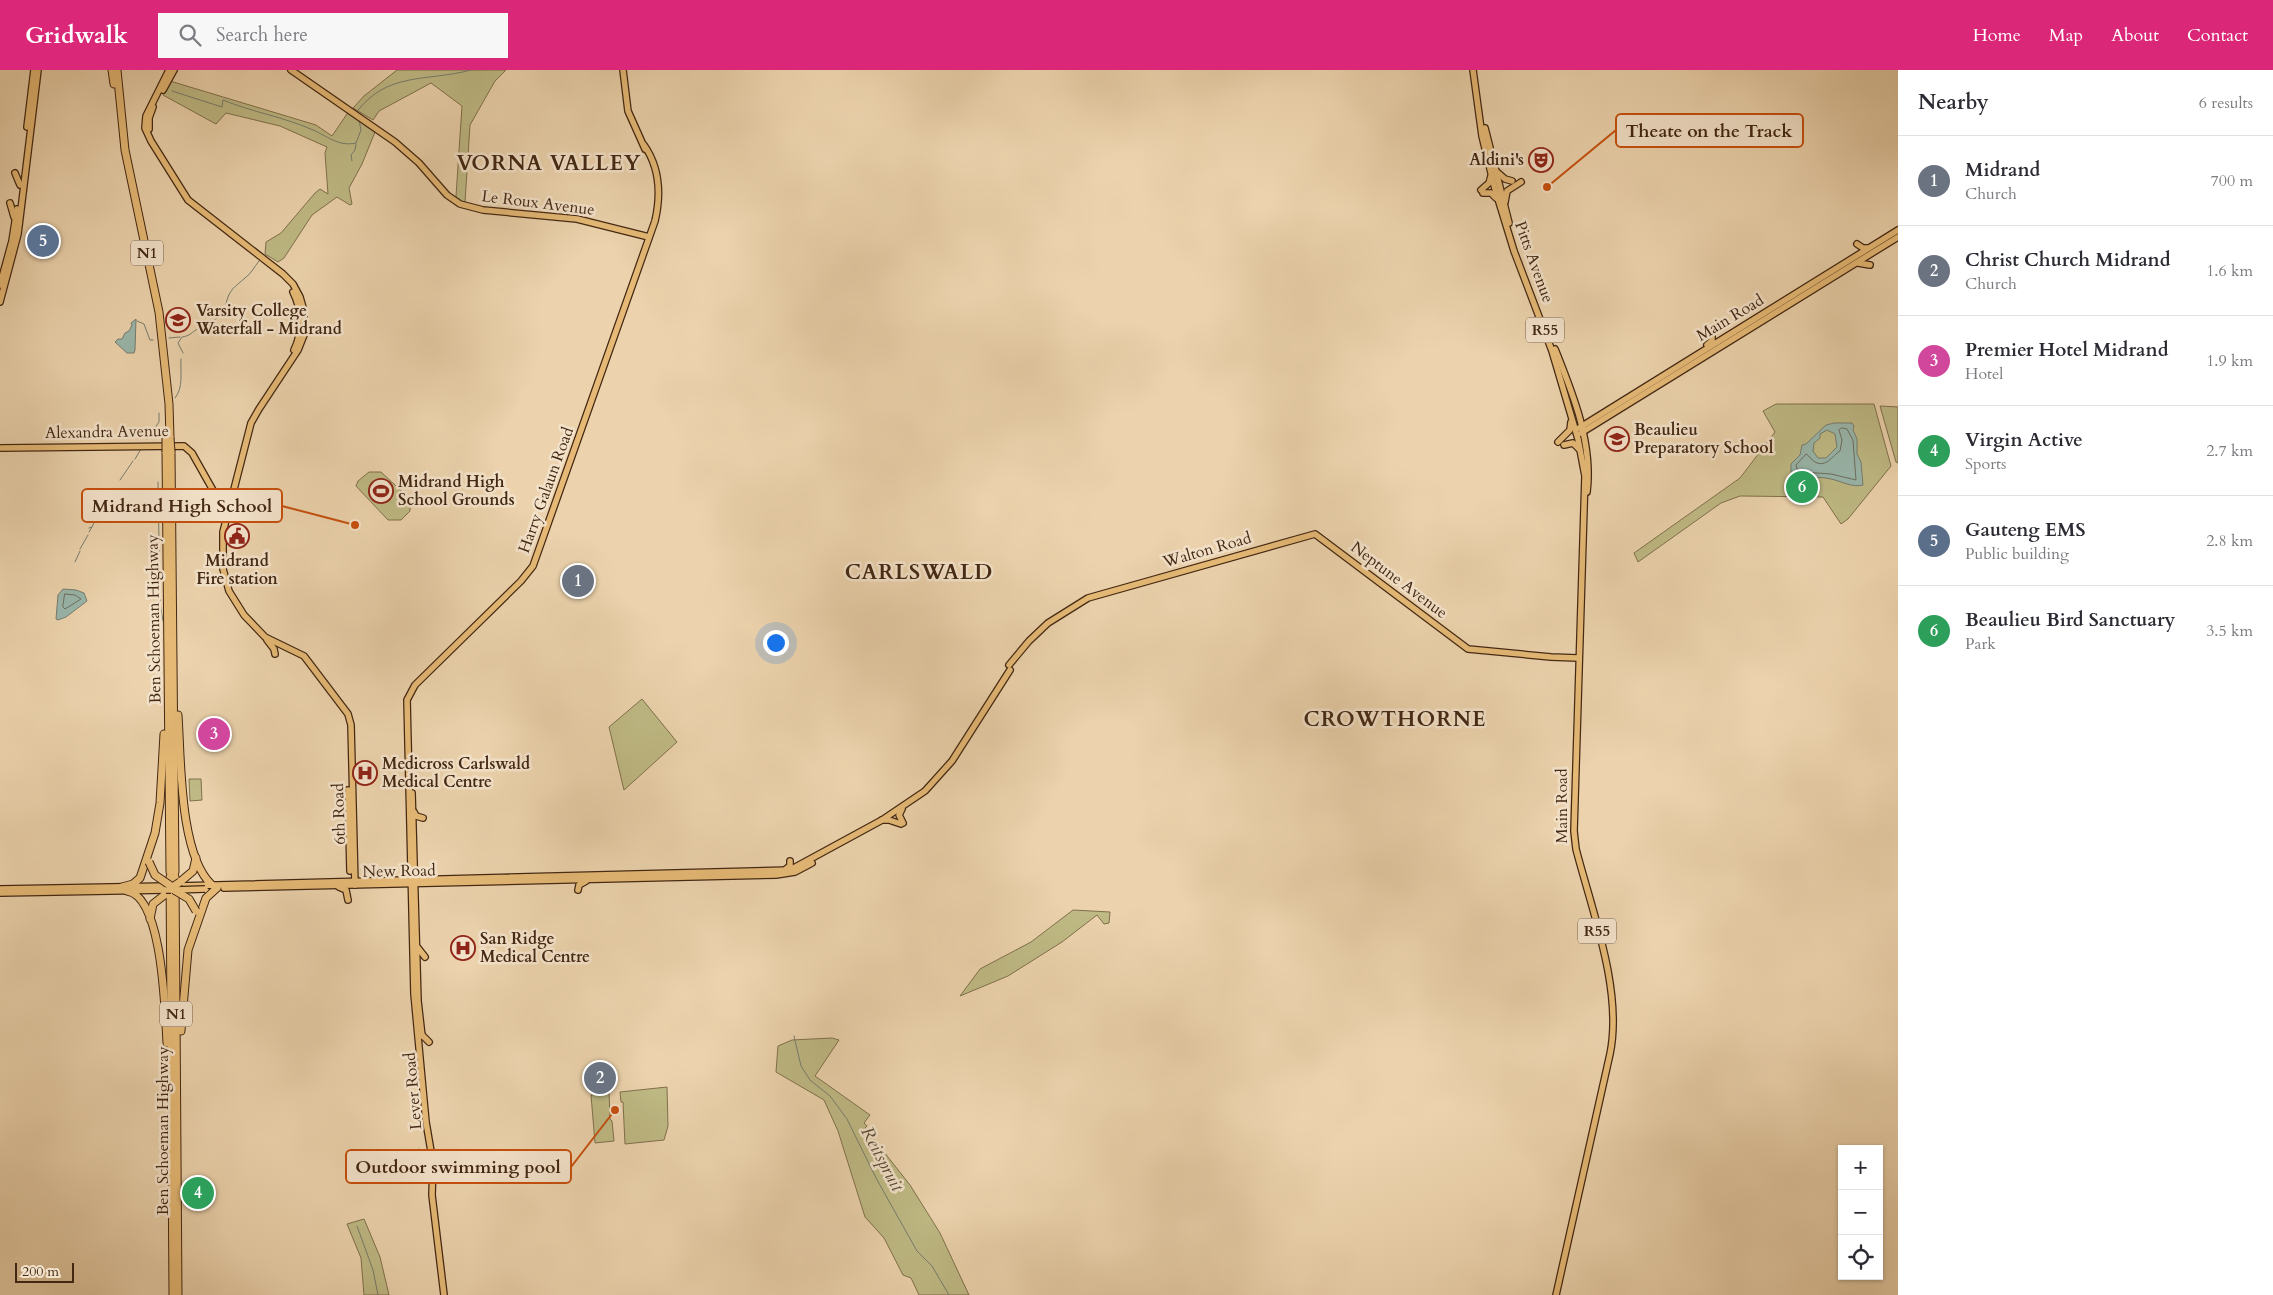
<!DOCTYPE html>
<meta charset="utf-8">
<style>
:root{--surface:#fff;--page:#f7f7f7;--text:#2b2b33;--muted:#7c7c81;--line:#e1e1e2;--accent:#db2777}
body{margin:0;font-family:Cardo,serif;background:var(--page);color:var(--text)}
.controls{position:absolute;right:15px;bottom:15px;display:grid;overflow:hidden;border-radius:0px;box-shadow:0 1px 4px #0004}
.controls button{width:45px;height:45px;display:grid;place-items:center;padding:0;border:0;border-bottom:1px solid var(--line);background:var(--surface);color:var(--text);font:25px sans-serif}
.scale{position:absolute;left:15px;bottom:12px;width:59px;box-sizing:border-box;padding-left:5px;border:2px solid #422713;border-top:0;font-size:14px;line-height:18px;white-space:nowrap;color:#422713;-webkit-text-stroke:4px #f3e2ca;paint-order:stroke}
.you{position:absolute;left:775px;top:572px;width:18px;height:18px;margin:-12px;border:4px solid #fff;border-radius:50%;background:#1a73e8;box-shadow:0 0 0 8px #1a73e833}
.badge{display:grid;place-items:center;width:32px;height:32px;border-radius:50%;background:var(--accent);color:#fff;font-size:16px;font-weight:700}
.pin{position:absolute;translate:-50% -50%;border:2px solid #fff;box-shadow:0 1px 5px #0006}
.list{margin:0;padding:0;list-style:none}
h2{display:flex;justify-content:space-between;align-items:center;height:65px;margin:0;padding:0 20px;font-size:21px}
h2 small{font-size:16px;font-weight:400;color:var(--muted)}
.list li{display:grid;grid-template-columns:32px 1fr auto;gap:15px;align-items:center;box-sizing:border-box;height:90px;padding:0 20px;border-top:1px solid var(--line)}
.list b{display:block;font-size:19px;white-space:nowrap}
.list p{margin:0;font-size:16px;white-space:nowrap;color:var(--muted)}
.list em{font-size:16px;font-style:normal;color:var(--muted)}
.icon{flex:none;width:28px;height:28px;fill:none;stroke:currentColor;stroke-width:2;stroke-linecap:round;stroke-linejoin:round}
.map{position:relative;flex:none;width:1898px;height:1225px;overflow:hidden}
header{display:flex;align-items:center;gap:30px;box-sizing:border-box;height:70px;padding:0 25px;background:var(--accent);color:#fff}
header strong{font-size:24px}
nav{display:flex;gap:28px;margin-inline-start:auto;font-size:18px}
.search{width:350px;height:45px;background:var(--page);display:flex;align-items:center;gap:12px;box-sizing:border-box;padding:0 18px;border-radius:0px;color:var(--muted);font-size:19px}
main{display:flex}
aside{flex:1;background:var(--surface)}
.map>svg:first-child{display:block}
.green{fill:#bfba85;stroke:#80704c}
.water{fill:#99b7ac;stroke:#767d6f;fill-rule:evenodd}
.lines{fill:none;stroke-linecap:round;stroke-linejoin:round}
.shore{stroke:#6e6f60;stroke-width:1}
.stream{stroke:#767d6f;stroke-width:1}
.major-casing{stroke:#422713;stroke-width:8}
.highway-casing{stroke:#422713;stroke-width:9}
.major{stroke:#e6ba76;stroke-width:5.5}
.highway{stroke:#e6ba76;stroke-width:7}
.major-bridge-casing{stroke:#422713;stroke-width:8;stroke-linecap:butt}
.highway-bridge-casing{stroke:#422713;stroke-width:9;stroke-linecap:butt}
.major-bridge{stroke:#e6ba76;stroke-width:5.5}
.highway-bridge{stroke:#e6ba76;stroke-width:7}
.labels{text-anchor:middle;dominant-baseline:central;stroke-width:5;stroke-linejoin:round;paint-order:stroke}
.shield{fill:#f3e2ca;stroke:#775f4a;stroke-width:1}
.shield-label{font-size:15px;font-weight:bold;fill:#422713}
.poi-label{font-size:16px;font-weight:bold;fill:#422713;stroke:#f3e2ca;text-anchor:start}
.street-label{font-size:16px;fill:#422713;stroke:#f3e2ca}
.water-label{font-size:18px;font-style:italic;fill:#584b39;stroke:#f3e2ca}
.district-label{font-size:21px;font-weight:bold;letter-spacing:1px;fill:#422713;stroke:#f3e2ca}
.leader{fill:none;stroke:#c74f0d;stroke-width:2}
.callout-dot{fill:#c74f0d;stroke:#f3e2ca;stroke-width:2}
.callout{fill:#f3e2ca;stroke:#c74f0d;stroke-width:2}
.callout-label{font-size:18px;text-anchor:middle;font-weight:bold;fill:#422713}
</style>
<header>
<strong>Gridwalk</strong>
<div class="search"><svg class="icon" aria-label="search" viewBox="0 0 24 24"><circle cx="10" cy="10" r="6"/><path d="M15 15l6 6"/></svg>Search here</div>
<nav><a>Home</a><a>Map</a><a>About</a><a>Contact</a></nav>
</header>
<main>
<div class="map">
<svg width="1898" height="1225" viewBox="0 0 1898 1225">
<rect width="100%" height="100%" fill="#ecd3ad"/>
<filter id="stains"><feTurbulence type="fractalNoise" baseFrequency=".004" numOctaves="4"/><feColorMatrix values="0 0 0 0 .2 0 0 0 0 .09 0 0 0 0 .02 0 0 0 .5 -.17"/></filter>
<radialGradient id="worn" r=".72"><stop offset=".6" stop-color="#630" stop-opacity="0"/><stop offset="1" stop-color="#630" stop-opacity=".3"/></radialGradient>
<g class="green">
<polygon points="397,0 506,0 495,11 470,55 465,132 457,131 456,126 462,36 431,13 379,41 373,50 353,38 364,26"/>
<polygon points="170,11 316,55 332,66 349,41 375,62 362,94 349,118 352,134 350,135 337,127 312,145 284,188 278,192 265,184 266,172 281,163 315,123 320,119 328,124 325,83 327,77 280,56 226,43 216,54 163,25"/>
<polygon points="1776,334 1874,334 1891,396 1848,449 1841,454 1823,427 1740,426 1721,433 1638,492 1634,483 1740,408 1775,362 1763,341"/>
<polygon points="1880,336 1898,337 1898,393 1896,392"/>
<polygon points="369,402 381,402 410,429 410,441 401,450 388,450 356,416 358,411"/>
<polygon points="642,629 677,672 624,720 609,657"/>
<polygon points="189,709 201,709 202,730 190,731"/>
<polygon points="1073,840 1110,842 1109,853 1104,854 1097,845 1062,872 1008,906 960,926 980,899 1031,872"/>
<polygon points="832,968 839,970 815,1006 870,1045 864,1053 867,1056 865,1058 910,1115 940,1163 969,1225 919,1225 911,1208 903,1205 884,1168 865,1147 838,1061 824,1030 776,1002 778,976 792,970"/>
<polygon points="667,1017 668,1056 664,1070 625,1074 623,1032 621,1032 620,1022"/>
<polygon points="609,1022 610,1049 612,1051 614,1071 595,1073 591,1025"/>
<polygon points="364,1149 380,1187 389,1225 364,1225 361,1188 347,1154"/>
</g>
<g class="water">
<polygon points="136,249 135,280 134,283 127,283 115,272 118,269 122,269 125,263 129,261 132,255 131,253"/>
<path d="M1834 353H1852L1854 356 1853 360 1857 369V384L1861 392 1863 415C1852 418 1841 411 1831 409 1817 406 1804 408 1791 402V394L1800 385 1802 375 1806 374 1826 355ZM1827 360 1835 364 1837 377 1826 388H1818L1813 381 1814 373 1820 368V364Z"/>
<polygon points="63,519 76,520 84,523 87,531 66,547 58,550 56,549 58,525"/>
</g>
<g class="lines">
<g class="shore">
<path d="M1842 358 1847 359 1853 370 1856 410 1831 404 1803 402 1797 399 1796 395 1806 384C1810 386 1811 390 1815 392 1826 398 1832 386 1840 381L1842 370 1839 360Z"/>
<polygon points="65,524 75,525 81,529 65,539 63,537"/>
</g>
<g class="stream">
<path d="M172 21 222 37 223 30C252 42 284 47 313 60 327 66 339 77 356 73L361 60 359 50"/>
<path d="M356 43C386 1 427 12 471 0"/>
<polyline points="352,91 351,85 355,80 356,74"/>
<path d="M226 234C229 219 235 217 245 208 251 204 254 197 259 191"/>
<polyline points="137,251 144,254 150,270 153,270"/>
<polyline points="169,268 180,267"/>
<path d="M183 283 178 273 182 267C190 266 192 262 199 258 213 250 214 254 224 239"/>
<path d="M175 328C184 317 180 302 181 289"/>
<polyline points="147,369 159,352 159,343"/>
<polyline points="135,389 141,379"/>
<polyline points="120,410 133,391"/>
<polyline points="158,412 160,533 163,551"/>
<polyline points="89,458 92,457 97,446"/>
<polyline points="89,462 92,457"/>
<polyline points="80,479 88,465"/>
<polyline points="75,492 80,481"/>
<polyline points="794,966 801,996 810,1010 830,1026 847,1049 876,1108 917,1181 932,1196 949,1225"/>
<polyline points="357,1156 373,1200 378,1225"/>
</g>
<defs>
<g id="major">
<polyline points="169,0 146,46 145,58 151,71 188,130 283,204 293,214 300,227 304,241 304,265 298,280 259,339 251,353 223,462 223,499 229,521 244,545 265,567 304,586 348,644 351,655 355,815"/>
<polyline points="291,0 395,72 419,93 447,125 460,134 483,140 577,149 649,167"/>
<polyline points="623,0 628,41 645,79"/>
<path d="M1473 0 1482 66 1495 119 1514 181 1552 281 1578 369 1585 406 1574 761 1576 779C1592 841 1623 921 1610 984L1556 1225"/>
<polyline points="163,20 174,0"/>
<polyline points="27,57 34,0"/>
<polyline points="1485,58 1509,153"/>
<polyline points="149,59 149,48 153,37"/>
<polyline points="1497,102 1505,109 1512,111"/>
<polyline points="15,103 20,115"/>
<polyline points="1481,120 1489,113 1491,106"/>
<polyline points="1483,123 1491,123 1496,128"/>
<polyline points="1505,132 1507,121 1521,112"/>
<polyline points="10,133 14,147"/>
<polyline points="1857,174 1863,178 1868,178"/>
<polyline points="1858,193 1870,195"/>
<polyline points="0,215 12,171 17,139"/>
<path d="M293 222C302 240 303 262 294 280"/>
<polyline points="0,232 18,164 38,0"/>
<polyline points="1707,275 1712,271 1712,262"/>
<path d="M1555 279C1573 324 1593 373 1587 422"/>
<polyline points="1579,358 1898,160"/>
<polyline points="1581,363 1898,167"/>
<polyline points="1558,372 1570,360 1571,352"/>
<polyline points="1564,375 1573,373 1579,379"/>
<polyline points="0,378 184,376 192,383 214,422 229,435"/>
<polyline points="228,447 232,441 238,440"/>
<polyline points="267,570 274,579 275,584"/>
<polyline points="1009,595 1029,571 1048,553 1088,528 1315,464 1468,579 1551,587 1578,588"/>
<polyline points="348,720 350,801"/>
<polyline points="412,723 418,931 422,966"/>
<polyline points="902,739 899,745 903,753"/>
<polyline points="414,742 416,746 423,748"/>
<polyline points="882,750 889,750 901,754"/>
<polyline points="786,799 790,796 790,791"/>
<polyline points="178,816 790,800 882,750 925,721 952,691 1010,600"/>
<polyline points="339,817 346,820 348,830"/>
<polyline points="224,818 776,805 795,802 812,793"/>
<polyline points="0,819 167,816"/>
<polyline points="578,820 579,815 586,811"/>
<polyline points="0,823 166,820"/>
<polyline points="418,878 425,887"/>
<polyline points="422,965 429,972"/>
<polyline points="419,1083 433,1093"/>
<path d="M444 1225 432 1125 433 1093 426 1052 414 924 407 630 415 615 521 511 533 496 655 151C661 125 660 98 644 75"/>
</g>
<g id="highway">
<polyline points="112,0 114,14"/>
<polyline points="117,0 125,80 159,242 169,334 170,368"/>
<polyline points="166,382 170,802"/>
<polyline points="171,382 175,802"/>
<path d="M178 645C181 687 179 785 212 815"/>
<polyline points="170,807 173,1225"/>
<polyline points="175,807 178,1225"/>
<polyline points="180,812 193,801 196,788"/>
<polyline points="122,817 133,814 140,808 155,763 160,733 164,664"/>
<path d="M127 821C163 826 165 943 167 973"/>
<polyline points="150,849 153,834 167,823"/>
<polyline points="181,961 188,880 206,828 217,818"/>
</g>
</defs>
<use href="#major" class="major-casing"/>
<use href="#highway" class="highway-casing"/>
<use href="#major" class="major"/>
<use href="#highway" class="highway"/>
<defs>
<g id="major-bridge">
<polyline points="166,820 171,820"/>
<polyline points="174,820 205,819"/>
</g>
<g id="highway-bridge">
<polyline points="166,367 166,382"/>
<polyline points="170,368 171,382"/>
<polyline points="149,792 155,805 171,816"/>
<polyline points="174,816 180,812"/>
<polyline points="174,820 189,829 196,841"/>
</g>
</defs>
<use href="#major-bridge" class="major-bridge-casing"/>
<use href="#highway-bridge" class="highway-bridge-casing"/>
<use href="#major-bridge" class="major-bridge"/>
<use href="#highway-bridge" class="highway-bridge"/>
</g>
<defs>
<symbol id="theatre-ring" viewBox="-11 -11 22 22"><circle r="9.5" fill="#f3e2ca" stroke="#8f2418" stroke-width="1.5"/><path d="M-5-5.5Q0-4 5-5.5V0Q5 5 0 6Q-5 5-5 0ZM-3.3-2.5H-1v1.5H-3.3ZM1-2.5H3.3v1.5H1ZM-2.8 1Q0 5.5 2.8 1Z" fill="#8f2418"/></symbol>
<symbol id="university-ring" viewBox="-11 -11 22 22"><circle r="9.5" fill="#f3e2ca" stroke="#8f2418" stroke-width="1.5"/><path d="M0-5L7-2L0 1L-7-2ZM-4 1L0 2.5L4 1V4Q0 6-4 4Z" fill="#8f2418"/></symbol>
<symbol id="school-ring" viewBox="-11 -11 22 22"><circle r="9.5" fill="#f3e2ca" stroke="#8f2418" stroke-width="1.5"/><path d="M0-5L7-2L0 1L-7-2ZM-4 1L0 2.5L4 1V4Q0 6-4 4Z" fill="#8f2418"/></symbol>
<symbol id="stadium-ring" viewBox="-11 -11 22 22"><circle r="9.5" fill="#f3e2ca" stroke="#8f2418" stroke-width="1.5"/><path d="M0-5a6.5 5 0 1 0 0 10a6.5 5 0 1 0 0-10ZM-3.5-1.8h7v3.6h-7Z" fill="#8f2418"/></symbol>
<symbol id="civic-ring" viewBox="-11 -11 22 22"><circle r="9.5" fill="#f3e2ca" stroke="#8f2418" stroke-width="1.5"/><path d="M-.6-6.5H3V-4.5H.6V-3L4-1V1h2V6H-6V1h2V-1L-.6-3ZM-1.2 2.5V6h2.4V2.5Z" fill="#8f2418"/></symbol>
<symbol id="hospital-ring" viewBox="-11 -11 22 22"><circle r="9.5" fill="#f3e2ca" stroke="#8f2418" stroke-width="1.5"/><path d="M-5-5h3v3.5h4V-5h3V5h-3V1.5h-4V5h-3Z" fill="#8f2418"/></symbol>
</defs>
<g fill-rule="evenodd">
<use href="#theatre-ring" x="1527" y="76" width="28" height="28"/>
<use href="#university-ring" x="164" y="236" width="28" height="28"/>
<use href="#school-ring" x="1603" y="355" width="28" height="28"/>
<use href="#stadium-ring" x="367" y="407" width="28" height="28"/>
<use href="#civic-ring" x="223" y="452" width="28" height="28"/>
<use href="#hospital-ring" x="351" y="689" width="28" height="28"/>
<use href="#hospital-ring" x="449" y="864" width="28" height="28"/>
</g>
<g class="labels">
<g class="shield">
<rect x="131" y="170.5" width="32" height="25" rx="4"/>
<rect x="1526" y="247.5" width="38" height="25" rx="4"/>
<rect x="1578" y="848.5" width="38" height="25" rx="4"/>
<rect x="160" y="931.5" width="32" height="25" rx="4"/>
</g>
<g class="shield-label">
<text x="147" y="183">N1</text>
<text x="1545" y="260">R55</text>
<text x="1597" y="861">R55</text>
<text x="176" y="944">N1</text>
</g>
<g class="poi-label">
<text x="1524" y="90" text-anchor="end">Aldini's</text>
<text x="196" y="241">Varsity College<tspan x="196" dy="18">Waterfall - Midrand</tspan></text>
<text x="1634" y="360">Beaulieu<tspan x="1634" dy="18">Preparatory School</tspan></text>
<text x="398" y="412">Midrand High<tspan x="398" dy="18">School Grounds</tspan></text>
<text x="237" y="491" text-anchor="middle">Midrand<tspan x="237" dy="18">Fire station</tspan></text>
<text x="382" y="694">Medicross Carlswald<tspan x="382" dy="18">Medical Centre</tspan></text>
<text x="480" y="869">San Ridge<tspan x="480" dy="18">Medical Centre</tspan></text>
</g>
<g class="street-label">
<text transform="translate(538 133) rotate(7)">Le Roux Avenue</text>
<text transform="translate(1534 192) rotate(70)">Pitts Avenue</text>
<text transform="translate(1730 248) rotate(-31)">Main Road</text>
<text transform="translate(107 362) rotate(-1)">Alexandra Avenue</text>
<text transform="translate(546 420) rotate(-70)">Harry Galaun Road</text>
<text transform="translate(1207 480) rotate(-16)">Walton Road</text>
<text transform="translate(1399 510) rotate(37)">Neptune Avenue</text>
<text transform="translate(154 549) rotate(-91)">Ben Schoeman Highway</text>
<text transform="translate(1562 736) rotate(-90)">Main Road</text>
<text transform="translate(339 744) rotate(-92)">6th Road</text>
<text transform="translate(399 801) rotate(-1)">New Road</text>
<text transform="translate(413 1021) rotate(-95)">Lever Road</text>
<text transform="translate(163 1061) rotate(-90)">Ben Schoeman Highway</text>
</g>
<g class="water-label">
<text transform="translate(882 1089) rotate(62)">Reitspruit</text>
</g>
<g class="district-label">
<text x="549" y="93">VORNA VALLEY</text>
<text x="919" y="502">CARLSWALD</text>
<text x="1395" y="649">CROWTHORNE</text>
</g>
</g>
<path class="leader" d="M1547 117L1616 60M355 455L282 436M615 1040L571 1097"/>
<g class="callout-dot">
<circle cx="1547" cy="117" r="5"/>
<circle cx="355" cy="455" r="5"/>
<circle cx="615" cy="1040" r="5"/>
</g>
<g class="callout">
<rect x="1616" y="44" width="187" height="33" rx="5"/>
<rect x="82" y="419" width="200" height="33" rx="5"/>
<rect x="346" y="1080" width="225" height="33" rx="5"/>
</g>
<g class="callout-label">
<text x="1709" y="67">Theate on the Track</text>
<text x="182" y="442">Midrand High School</text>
<text x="458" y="1103">Outdoor swimming pool</text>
</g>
<rect width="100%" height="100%" filter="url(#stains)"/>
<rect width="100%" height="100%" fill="url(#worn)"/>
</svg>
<div class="controls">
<button>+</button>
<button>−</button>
<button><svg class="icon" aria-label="locate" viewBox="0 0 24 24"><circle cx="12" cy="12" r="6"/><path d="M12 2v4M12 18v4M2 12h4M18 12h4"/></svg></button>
</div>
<div class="scale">200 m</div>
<div class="you"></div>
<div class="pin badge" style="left:578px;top:511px;background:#6b7280">1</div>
<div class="pin badge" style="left:600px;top:1008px;background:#6b7280">2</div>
<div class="pin badge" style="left:214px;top:664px;background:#d1479c">3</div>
<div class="pin badge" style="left:198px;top:1123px;background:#2e9e5b">4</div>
<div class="pin badge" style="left:43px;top:171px;background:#5c6f8a">5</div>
<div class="pin badge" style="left:1802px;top:417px;background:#2e9e5b">6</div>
</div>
<aside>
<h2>Nearby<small>6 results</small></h2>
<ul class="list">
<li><span class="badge" style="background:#6b7280">1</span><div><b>Midrand</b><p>Church</p></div><em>700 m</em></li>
<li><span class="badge" style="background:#6b7280">2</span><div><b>Christ Church Midrand</b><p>Church</p></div><em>1.6 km</em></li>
<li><span class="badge" style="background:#d1479c">3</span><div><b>Premier Hotel Midrand</b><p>Hotel</p></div><em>1.9 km</em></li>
<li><span class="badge" style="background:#2e9e5b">4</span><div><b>Virgin Active</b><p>Sports</p></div><em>2.7 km</em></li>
<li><span class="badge" style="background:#5c6f8a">5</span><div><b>Gauteng EMS</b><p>Public building</p></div><em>2.8 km</em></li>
<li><span class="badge" style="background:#2e9e5b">6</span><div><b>Beaulieu Bird Sanctuary</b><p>Park</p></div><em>3.5 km</em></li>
</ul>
</aside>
</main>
